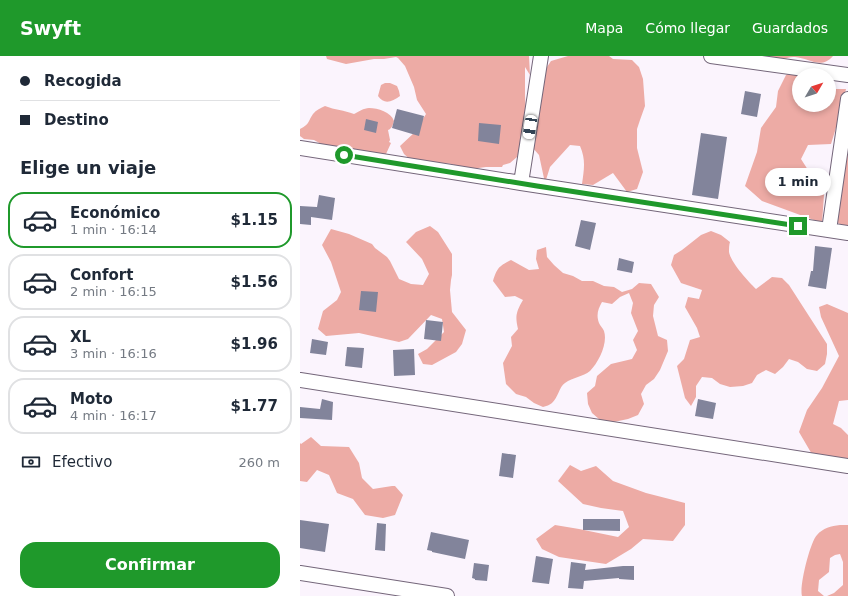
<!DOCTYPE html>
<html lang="es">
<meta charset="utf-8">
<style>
body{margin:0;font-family:"DejaVu Sans",sans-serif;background:#f6f6f7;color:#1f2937;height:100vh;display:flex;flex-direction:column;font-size:15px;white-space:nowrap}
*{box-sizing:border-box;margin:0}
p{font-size:13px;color:#747a83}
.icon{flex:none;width:22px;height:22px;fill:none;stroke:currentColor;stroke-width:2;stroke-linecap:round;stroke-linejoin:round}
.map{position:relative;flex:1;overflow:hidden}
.panel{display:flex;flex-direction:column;background:#fff;width:300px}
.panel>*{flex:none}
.hud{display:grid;align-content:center;height:88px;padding:0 20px;background:#fff}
.needle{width:26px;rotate:51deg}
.controls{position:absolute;left:492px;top:12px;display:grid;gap:8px}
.controls a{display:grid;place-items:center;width:44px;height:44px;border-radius:50%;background:#fff;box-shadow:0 2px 6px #0003;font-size:20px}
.end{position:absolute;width:18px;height:18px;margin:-9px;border:5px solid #1f992b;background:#fff;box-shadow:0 0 0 2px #fff}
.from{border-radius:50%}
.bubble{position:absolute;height:28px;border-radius:14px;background:#fff;box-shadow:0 2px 6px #0003;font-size:13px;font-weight:700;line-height:28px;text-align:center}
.car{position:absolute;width:12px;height:24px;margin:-12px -6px;border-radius:5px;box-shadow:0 0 3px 1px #0007;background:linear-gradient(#fff 24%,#345 0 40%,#fff 0 76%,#345 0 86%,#fff 0)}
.hud b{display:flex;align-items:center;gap:14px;height:38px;font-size:15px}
.hud b+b{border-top:1px solid #e0e1e3}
.hud i{width:10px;height:10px;background:#1f2937}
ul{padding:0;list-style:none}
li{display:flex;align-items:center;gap:12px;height:56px;margin:0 8px 6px;padding:0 12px;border:2px solid #e0e1e3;border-radius:16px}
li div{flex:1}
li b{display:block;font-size:15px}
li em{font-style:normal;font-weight:700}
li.current{border-color:#1f992b}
li>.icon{width:36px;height:36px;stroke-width:1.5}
h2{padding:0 20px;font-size:18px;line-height:48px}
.pay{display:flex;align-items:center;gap:10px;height:44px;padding:0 20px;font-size:15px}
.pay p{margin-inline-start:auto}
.button{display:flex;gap:8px;margin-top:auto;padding:8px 20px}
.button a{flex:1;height:46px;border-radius:16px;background:#1f992b;color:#fff;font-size:16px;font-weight:700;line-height:46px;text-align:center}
header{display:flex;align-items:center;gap:24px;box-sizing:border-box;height:56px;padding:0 20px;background:#1f992b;color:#fff}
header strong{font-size:19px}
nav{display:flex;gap:22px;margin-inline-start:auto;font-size:14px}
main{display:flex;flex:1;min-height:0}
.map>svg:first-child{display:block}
.forest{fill:#edaba5}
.building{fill:#82849b}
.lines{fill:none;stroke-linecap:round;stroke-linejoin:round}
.minor-casing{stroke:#74667a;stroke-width:16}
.minor{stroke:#fff;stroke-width:14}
.route{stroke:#1f992b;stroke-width:5}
</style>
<header>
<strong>Swyft</strong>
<nav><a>Mapa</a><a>Cómo llegar</a><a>Guardados</a></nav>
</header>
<main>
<section class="panel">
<div class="hud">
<b><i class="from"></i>Recogida</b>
<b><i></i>Destino</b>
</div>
<h2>Elige un viaje</h2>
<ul>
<li class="current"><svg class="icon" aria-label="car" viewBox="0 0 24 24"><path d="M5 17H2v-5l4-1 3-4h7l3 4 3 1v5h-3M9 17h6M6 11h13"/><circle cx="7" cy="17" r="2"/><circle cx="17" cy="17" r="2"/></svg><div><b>Económico</b><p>1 min · 16:14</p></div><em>$1.15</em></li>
<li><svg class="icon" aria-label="car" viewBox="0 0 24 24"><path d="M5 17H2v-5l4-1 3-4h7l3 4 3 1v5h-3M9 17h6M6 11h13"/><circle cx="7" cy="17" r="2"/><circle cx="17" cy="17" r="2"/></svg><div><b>Confort</b><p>2 min · 16:15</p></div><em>$1.56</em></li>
<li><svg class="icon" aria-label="car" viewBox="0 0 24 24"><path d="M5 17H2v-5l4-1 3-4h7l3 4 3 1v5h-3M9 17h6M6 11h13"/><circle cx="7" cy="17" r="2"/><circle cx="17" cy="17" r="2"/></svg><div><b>XL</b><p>3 min · 16:16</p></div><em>$1.96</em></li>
<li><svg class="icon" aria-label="car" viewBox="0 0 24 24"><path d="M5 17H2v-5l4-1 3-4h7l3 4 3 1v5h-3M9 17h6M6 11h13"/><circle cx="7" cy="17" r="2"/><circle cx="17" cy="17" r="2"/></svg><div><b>Moto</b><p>4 min · 16:17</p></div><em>$1.77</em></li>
</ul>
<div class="pay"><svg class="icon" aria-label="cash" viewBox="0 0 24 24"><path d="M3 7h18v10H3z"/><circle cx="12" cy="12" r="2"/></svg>Efectivo<p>260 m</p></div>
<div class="button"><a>Confirmar</a></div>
</section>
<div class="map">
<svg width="548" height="540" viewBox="0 0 548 540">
<rect width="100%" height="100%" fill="#fbf4fd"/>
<path class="forest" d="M 26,0 L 229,0 L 230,19 L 225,11 L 225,40 L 226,60 L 221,91 L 217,101 L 210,107 L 203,109 L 202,111 L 186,111 L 171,113 L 161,112 L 152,108 L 142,107 L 121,109 L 112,105 L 104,98 L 100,90 L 115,76 L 126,58 L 117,44 L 114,31 L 105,10 L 98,2 L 96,1 L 84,3 L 74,3 L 46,8 L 27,3 Z
M 268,0 L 309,0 L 313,3 L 332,4 L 339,11 L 343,23 L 345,50 L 340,64 L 337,73 L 337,92 L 343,116 L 337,133 L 327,136 L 313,117 L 293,129 L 282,128 C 284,113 286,104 280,90 L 270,89 L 250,111 L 245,127 L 239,99 L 232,91 L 239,23 L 251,5 Z
M 469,0 L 533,0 C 521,14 509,2 495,1 C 486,0 479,7 470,5 Z
M 503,10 L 499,19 L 499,49 L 529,49 L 529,33 L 546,33 L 539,62 L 531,88 L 508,89 L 501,103 L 524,139 L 522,167 L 462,145 L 445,130 L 457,96 L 461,72 L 476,51 L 478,35 L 486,19 Z
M 85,27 L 90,27 L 97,30 L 99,35 L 100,40 C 92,46 84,49 78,40 L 81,29 Z
M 25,50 C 35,54 44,54 54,58 C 58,56 64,52 69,52 C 78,52 91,56 94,65 C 93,68 92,73 88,74 L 90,84 L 89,86 L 91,87 L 86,98 L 64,100 L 41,96 L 23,89 L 14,84 L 4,83 L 0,80 L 0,73 C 10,68 8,65 13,58 C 16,54 21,52 25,50 Z
M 548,83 L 548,174 L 530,161 Z
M 130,170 L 138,176 L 152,198 L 152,219 L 151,224 L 150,234 L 152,256 L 166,274 L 162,288 L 156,296 L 132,309 L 123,308 L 118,298 L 127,293 L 144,276 L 142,263 L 131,259 L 108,283 L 99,286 L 59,277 L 26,280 L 18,273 L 23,255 L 37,244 L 41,236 L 31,206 L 22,189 L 31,173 L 49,178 L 72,188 L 75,192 L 87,201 L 90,205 L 99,223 L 111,228 L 123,229 L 129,218 L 122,203 L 106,186 L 116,176 Z
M 411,175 L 421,179 L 430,186 C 429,189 429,192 429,196 C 431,207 448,225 456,233 L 472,221 L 482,222 L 489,229 L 527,288 L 527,298 L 525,308 L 517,315 L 507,313 L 498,306 L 489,303 L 483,311 L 475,318 L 466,314 L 457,319 L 452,327 L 443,330 L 430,331 L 420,328 L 412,322 L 402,321 L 396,330 L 396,341 L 391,350 L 385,342 L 377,310 L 384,303 L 390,284 L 400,281 L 397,272 L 385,251 L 388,241 L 399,243 L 402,234 L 381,227 L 371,209 L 374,199 L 382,194 L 401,179 Z
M 246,191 L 247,201 L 254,209 L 263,217 L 273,220 L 282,225 L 293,225 L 304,230 L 314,231 L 322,236 L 332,233 L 339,227 L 351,228 L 359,241 L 354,249 L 353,260 L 358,280 L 367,284 L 368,295 L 360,314 L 354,323 L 346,329 L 341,338 L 344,348 L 338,359 L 328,363 L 309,367 L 299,363 L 292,357 L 288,348 L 287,337 L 295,330 L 297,320 L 311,308 L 332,303 L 337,294 L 333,284 L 338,275 L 331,257 L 333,247 L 329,237 L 320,241 L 312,248 L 302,246 C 298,253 296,259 299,267 C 300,270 303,272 304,275 C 308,287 299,306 290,315 C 283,321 273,321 265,327 C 259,331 258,342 252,347 C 250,349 246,350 243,351 L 234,347 L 226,341 L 216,338 L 206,328 L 203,307 L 212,290 L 211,281 L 218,273 C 215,260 216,256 223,244 L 215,240 L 205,241 L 193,225 C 197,212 199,210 211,204 L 229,214 L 239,213 L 236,203 L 237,194 Z
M 527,248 L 548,257 L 548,344 L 539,345 L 533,368 L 541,372 L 548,379 L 548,404 L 513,400 L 499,376 L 507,354 L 522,332 L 539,300 L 521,261 L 519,251 Z
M 11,381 L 21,390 L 49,391 L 59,407 L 62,422 L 73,433 L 92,430 L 95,430 L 103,439 L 95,459 L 83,462 L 65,459 L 53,443 L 37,437 L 29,419 L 17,414 L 7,426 L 0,425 L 0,387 L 1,388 Z
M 270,409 L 281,415 L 296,410 L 313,425 L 346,437 L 385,447 L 385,469 L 373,485 L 343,483 L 331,493 L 306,508 L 259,501 L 242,493 L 236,483 L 255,469 L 279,473 L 318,481 L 329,471 L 323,455 L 301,452 L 283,448 L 258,425 Z
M 540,469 L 548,469 L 548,540 L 527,540 L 534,537 L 543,529 L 543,506 L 540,498 L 535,499 L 530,502 L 529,516 L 519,524 L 518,535 L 524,540 L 502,540 C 499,531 510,486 517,479 C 523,472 531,470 540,469 Z"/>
<path class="building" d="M 445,35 L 461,38 L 457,61 L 441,58 Z
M 97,53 L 124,60 L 119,80 L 92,72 Z
M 66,63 L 78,66 L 76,77 L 64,74 Z
M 179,67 L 201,69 L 199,88 L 178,85 Z
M 401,77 L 427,81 L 418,143 L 392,139 Z
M 19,139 L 35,142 L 32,164 L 11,161 L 11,169 L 0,168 L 0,150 L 17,151 Z
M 281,164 L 296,167 L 290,194 L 275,190 Z
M 515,190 L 532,192 L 526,233 L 508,230 L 511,215 L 513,215 Z
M 319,202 L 334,206 L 332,217 L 317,214 Z
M 61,235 L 78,236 L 76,256 L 59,254 Z
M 126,264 L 143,266 L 141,285 L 124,283 Z
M 12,283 L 28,286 L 26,299 L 10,297 Z
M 47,291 L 64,292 L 62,312 L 45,310 Z
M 114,293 L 115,319 L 94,320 L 93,294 Z
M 22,343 L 33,346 L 32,364 L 0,362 L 0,351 L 20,353 Z
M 398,343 L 416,347 L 413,363 L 395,360 Z
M 202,397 L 216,399 L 213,422 L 199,420 Z
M 283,463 L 320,463 L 320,475 L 283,474 Z
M 0,464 L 29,468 L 25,496 L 0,492 Z
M 77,467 L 86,468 L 85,495 L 75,494 Z
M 131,476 L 169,484 L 165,503 L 132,496 L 132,495 L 127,494 Z
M 236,500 L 253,503 L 249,528 L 232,526 Z
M 271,506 L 286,508 L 285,514 L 323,510 L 334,510 L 334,524 L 319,523 L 319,522 L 284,525 L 283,533 L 268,532 Z
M 174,507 L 189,509 L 187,525 L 175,524 L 175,523 L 172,522 Z"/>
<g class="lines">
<g class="minor-casing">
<path id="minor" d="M 411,0 L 548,19
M 0,92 L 221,127 L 548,177
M 221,127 L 241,0
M 529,174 L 548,43
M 0,324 L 548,410
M 0,517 L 147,540"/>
</g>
<use href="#minor" class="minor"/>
</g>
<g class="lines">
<path class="route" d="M 44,99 L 237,130 L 498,170"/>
</g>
</svg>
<div class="controls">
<a><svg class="needle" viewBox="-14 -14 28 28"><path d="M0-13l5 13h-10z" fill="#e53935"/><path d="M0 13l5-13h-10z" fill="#747a83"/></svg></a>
</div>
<i class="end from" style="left:44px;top:99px"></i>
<i class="end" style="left:498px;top:170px"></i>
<div class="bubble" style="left:465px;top:112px;width:66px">1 min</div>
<i class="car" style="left:230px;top:71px;rotate:189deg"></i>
</div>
</main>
